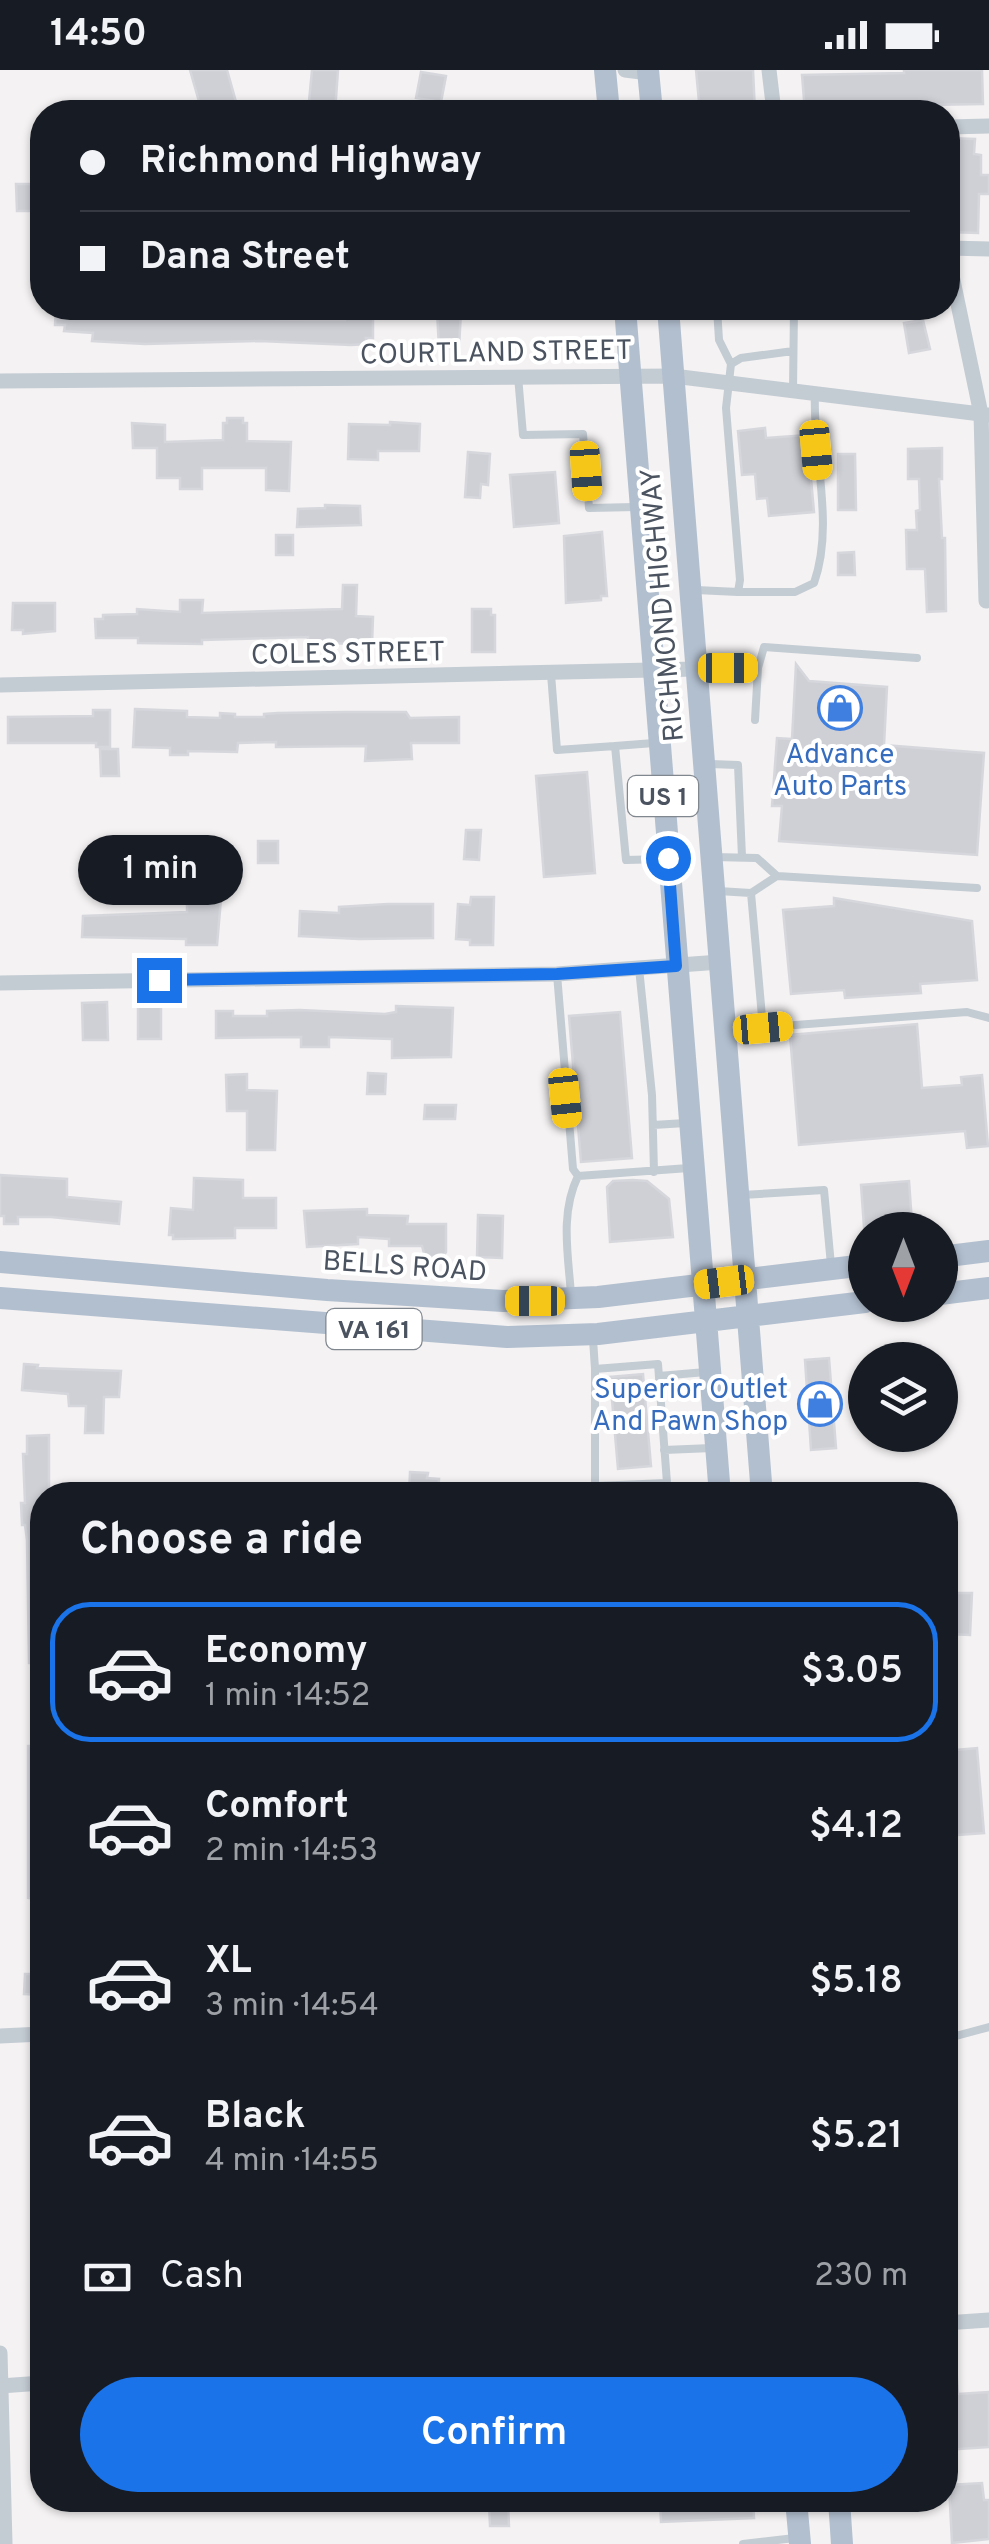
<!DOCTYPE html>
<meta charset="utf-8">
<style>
body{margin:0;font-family:Overpass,sans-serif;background:#242831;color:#f1f3f6;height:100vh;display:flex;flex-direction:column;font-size:38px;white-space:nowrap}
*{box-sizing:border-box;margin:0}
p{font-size:32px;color:#9ea1a6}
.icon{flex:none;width:55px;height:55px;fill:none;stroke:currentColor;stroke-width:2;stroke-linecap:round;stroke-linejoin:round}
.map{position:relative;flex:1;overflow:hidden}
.drawer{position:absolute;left:30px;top:1412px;width:928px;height:1030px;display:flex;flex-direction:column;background:#171b24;border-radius:40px;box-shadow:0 2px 8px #0004}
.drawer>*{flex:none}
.banner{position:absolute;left:30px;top:30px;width:930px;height:220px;border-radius:40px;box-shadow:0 2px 8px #0004;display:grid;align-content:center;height:220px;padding:0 50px;background:#171b24}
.needle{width:65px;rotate:180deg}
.fabs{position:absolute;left:848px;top:1142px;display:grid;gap:20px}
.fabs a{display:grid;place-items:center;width:110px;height:110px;border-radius:50%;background:#171b24;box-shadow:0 2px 8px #0004;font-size:50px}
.end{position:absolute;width:45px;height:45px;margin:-22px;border:12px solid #1a73e8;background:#fff;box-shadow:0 0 0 5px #fff}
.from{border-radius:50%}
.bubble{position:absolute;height:70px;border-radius:35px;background:#171b24;box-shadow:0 2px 8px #0004;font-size:32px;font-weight:600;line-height:70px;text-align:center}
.car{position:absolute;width:30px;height:60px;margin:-30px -15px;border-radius:12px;box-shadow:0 0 8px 2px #0007;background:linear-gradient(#f5c518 24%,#345 0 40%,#f5c518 0 76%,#345 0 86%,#f5c518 0)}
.banner b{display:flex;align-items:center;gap:35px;height:95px;font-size:38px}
.banner b+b{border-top:2px solid #363941}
.banner i{width:25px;height:25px;background:#f1f3f6}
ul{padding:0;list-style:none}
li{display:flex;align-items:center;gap:30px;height:140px;margin:0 20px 15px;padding:0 30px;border:5px solid transparent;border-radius:40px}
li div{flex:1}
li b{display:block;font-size:38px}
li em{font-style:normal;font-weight:600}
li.on{border-color:#1a73e8}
li>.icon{width:90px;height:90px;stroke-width:1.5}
h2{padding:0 50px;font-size:45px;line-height:120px}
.pay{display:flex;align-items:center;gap:25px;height:110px;padding:0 50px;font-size:38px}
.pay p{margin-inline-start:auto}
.button{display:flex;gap:20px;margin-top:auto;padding:20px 50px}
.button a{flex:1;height:115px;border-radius:60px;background:#1a73e8;color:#fff;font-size:40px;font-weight:600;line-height:115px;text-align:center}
.status{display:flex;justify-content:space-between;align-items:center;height:70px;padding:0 50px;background:#171b24;direction:ltr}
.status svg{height:28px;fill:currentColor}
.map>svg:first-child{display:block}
.building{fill:#cfd0d6;stroke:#d6d7dd;stroke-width:2.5}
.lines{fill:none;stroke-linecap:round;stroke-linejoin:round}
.service{stroke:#c3cbd3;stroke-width:8}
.minor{stroke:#c3cbd3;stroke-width:15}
.primary{stroke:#b2bfcf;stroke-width:22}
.route{stroke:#1a73e8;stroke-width:12}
.labels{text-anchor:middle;stroke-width:8;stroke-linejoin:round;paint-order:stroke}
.shield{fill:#fff;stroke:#80878f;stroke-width:2.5}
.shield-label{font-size:25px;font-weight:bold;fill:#4a535f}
.street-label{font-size:28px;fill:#4a535f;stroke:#fff}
.shop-label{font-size:28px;fill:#366cbe;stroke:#fff}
</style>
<div class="status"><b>14:50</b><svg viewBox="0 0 49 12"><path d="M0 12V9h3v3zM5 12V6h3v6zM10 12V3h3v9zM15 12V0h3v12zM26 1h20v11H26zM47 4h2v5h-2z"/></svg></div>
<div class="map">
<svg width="989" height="2474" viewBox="0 0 989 2474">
<rect width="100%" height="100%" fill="#f4f2f2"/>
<path class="building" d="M 190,0 L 227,0 L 238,39 L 202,42 Z
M 312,0 L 338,0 L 335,42 L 308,42 Z
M 696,0 L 753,0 L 755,42 L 700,42 Z
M 904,0 L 982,0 L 983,34 L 925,35 L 925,42 L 889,41 L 889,37 L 805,42 L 802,5 L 904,3 Z
M 421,2 L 446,6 L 441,32 L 416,28 Z
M 948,68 L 975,69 L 974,84 L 981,85 L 981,105 L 989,105 L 989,124 L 979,124 L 978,163 L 948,162 Z
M 16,114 L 42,114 L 42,141 L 17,141 Z
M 56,238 L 80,238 L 80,245 L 304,250 L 345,250 L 345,238 L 373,238 L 373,268 L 366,268 L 367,274 L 351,275 L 260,271 L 145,274 L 92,271 L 93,263 L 64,261 L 65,255 L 55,255 Z
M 437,241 L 461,241 L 459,278 L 439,278 Z
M 923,250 L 930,279 L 909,283 L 904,253 Z
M 227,348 L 243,348 L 243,353 L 247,353 L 247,371 L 291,372 L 289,421 L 266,420 L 266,398 L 202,398 L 202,419 L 180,419 L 180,408 L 157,408 L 157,378 L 133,378 L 132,353 L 165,355 L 165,372 L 223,370 L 223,353 L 227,353 Z
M 390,352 L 420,354 L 419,381 L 378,381 L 378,390 L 348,389 L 349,354 L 390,355 Z
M 765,358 L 766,368 L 807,365 L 814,442 L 769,446 L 767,428 L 757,429 L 755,404 L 742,405 L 738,361 Z
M 942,378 L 942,409 L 939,409 L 942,468 L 945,468 L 946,541 L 927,542 L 925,499 L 907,499 L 906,460 L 917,460 L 916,441 L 920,440 L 919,409 L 908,409 L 908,379 Z
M 468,382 L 490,384 L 488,415 L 481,414 L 480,428 L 465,427 Z
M 838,384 L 855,384 L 856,440 L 838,440 Z
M 555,402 L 559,453 L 514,457 L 510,405 Z
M 325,435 L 360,436 L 361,455 L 297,457 L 298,439 L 325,438 Z
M 602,462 L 607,526 L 601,526 L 601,530 L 566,533 L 564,466 Z
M 276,465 L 293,465 L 293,485 L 276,485 Z
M 854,482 L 855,505 L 838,505 L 838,483 Z
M 343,515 L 357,515 L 356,546 L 373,547 L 372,575 L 330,573 L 330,576 L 308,576 L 308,567 L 202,570 L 202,574 L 138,573 L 138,568 L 96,568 L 95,549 L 103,549 L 103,545 L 137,544 L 137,539 L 180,542 L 180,530 L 203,530 L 202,543 L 342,539 Z
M 13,533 L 55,533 L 55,561 L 23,564 L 23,560 L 12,560 Z
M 472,539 L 491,539 L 491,545 L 495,545 L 495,582 L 472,582 Z
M 796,594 L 809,611 L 887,617 L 884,675 L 984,683 L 977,785 L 779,771 L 782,736 L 772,736 L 777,668 L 792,669 Z
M 135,639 L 187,641 L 187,647 L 220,648 L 220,643 L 235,644 L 235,647 L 264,647 L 264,644 L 278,643 L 347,642 L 406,642 L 410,648 L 459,647 L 459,673 L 411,673 L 412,689 L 365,691 L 366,676 L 276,677 L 276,672 L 238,673 L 237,682 L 188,681 L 188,685 L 170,685 L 170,678 L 133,677 Z
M 93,640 L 110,640 L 110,677 L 96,677 L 96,673 L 8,673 L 8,647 L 93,646 Z
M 100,679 L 118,679 L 119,706 L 101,706 Z
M 587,702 L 595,803 L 544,807 L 536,706 Z
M 466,760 L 481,760 L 479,790 L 464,789 Z
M 258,771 L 278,771 L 278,793 L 258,793 Z
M 187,823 L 217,823 L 217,829 L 221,829 L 217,875 L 186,875 L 186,869 L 82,867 L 83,846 L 187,842 Z
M 471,827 L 494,827 L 493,875 L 470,875 L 470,870 L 456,869 L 458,834 L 470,835 Z
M 834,828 L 972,851 L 977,910 L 920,914 L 921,923 L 845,928 L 844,920 L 791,924 L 783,840 L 834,836 Z
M 388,834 L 433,834 L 433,868 L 359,869 L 299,866 L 300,841 L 339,843 L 339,837 Z
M 107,932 L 108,970 L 83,970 L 82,933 Z
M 138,934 L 161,934 L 161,969 L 138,969 Z
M 396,936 L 453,938 L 451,987 L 392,988 L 392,969 L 329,967 L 329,977 L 301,977 L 301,967 L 216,968 L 216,941 L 233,941 L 233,946 L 267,946 L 267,941 L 300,940 L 385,944 L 396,942 Z
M 620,942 L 632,1088 L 581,1092 L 569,946 Z
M 917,954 L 922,1018 L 962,1015 L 961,1007 L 982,1005 L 988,1076 L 967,1078 L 965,1061 L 799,1075 L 790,965 Z
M 368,1003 L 386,1004 L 385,1024 L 367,1024 Z
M 247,1004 L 247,1020 L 277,1021 L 275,1080 L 247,1080 L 247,1041 L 227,1041 L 226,1005 Z
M 425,1035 L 456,1035 L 455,1049 L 424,1049 Z
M 0,1105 L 67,1109 L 67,1127 L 121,1132 L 119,1154 L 51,1147 L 18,1147 L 18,1154 L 4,1154 L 4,1146 L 0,1146 Z
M 194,1108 L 243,1110 L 243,1128 L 276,1128 L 276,1158 L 235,1158 L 235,1168 L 173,1169 L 173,1165 L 169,1165 L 171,1138 L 193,1140 Z
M 633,1110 L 647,1111 L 669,1129 L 673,1167 L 610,1172 L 607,1117 L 613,1111 Z
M 909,1111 L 912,1153 L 864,1157 L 861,1115 Z
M 367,1139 L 367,1145 L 408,1146 L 407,1154 L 446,1154 L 446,1182 L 443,1187 L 425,1187 L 422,1176 L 389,1176 L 389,1169 L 358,1167 L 358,1174 L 307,1177 L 304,1141 Z
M 478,1145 L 503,1146 L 502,1188 L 477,1187 Z
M 829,1288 L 836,1378 L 811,1380 L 805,1290 Z
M 24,1294 L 38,1295 L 37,1298 L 121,1301 L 119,1327 L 104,1327 L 103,1363 L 85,1363 L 86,1336 L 69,1336 L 68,1324 L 22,1320 Z
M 643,1304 L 651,1396 L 618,1399 L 610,1307 Z
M 49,1365 L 49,1425 L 42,1425 L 42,1593 L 29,1593 L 27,1470 L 25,1455 L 22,1455 L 21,1433 L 25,1433 L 23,1384 L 27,1384 L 27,1366 Z
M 410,1402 L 428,1403 L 427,1408 L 439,1409 L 438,1425 L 409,1425 Z
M 948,1523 L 972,1523 L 970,1565 L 947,1564 Z
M 28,1676 L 42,1676 L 42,1830 L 28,1828 Z
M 977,1678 L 984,1763 L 945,1766 L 945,1681 Z
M 25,1904 L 42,1904 L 42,1925 L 24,1924 Z
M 945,2295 L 956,2295 L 958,2324 L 989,2322 L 989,2377 L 945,2380 Z
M 982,2413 L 984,2430 L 989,2430 L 989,2469 L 952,2473 L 949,2415 Z
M 660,2430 L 753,2430 L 754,2448 L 661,2452 Z
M 489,2432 L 508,2432 L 509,2456 L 490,2456 Z"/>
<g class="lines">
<path class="service" d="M 717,238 L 719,270 L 731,294
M 518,306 L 523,365 L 583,364 L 589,438 L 636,437
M 793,320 L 794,238
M 696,520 L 738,522 L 740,510 L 726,338 L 731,294 L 741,288 L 793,281
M 738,522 L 795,522 L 814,513 C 835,453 812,385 815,323
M 701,599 L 758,598 L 764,577 L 917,588
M 551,604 L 557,680 L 615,676
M 755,650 L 758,598
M 654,673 L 615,676 L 626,790 L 664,789
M 710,694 L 738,695 L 742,787
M 713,787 L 757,788 L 777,806
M 718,821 L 751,823 L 777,806 L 977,818
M 751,823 L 763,958
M 639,898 L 652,1025 L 654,1102
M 557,904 L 573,1099 L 578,1106 L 689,1098
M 730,960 L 967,942 L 989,948
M 653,1055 L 686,1053
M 742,1125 L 824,1120 L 831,1195
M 571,1224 C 568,1184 560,1143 578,1106
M 593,1269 L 595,1299
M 659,1306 L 706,1302
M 664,1380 L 712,1378
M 667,1413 L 595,1416 L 595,1299 L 658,1294 L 667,1413 L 671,1425
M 568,1425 L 572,1421 L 595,1416
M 945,1969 L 989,1957
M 743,2474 L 795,2468"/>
<path class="minor" d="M 625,0 L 649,3
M 769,0 L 774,42
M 948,57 L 989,56
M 948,178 L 989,179
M 950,196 L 981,344 L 986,531
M 0,311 L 673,306 L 989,345
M 0,615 L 696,599
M 0,913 L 557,904 L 720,892
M 0,1966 L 42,1964
M 945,2253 L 989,2250
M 0,2283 L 5,2474
M 0,2316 L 42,2313"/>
<path class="primary" d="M 605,0 L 609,42
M 648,0 L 652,42
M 625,238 L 720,1425
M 668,238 L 762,1425
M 940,1187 L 989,1181
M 0,1192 L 327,1220 L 503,1231 L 598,1227 L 865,1195
M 940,1224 L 989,1218
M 0,1228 L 507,1267 L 598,1264 L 865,1232
M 796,2430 L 800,2474
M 839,2430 L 842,2474"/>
</g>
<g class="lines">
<path class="route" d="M 159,910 L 557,904 L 676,896 L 668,788"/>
</g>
<defs>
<g id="shop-ring" transform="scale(2.25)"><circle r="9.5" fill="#fff" stroke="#3f7fe0" stroke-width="1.5"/><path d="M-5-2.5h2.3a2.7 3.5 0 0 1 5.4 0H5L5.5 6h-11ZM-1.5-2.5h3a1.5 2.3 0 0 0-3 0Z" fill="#3f7fe0"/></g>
</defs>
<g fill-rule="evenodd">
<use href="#shop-ring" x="840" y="638"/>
<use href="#shop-ring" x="820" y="1334"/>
</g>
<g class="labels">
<g class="shield">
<rect x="628" y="706" width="70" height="40" rx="8"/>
<rect x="326.5" y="1239" width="95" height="40" rx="8"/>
</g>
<g class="shield-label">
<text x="663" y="735">US 1</text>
<text x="374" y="1268">VA 161</text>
</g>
<g class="street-label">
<text transform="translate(496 281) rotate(-1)" y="10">COURTLAND STREET</text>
<text transform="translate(661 535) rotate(-95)" y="10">RICHMOND HIGHWAY</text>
<text transform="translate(348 582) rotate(-1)" y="10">COLES STREET</text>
<text transform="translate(405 1195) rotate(4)" y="10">BELLS ROAD</text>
</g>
<g class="shop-label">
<text x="840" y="693">Advance<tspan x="840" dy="32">Auto Parts</tspan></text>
<text x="788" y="1328" text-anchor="end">Superior Outlet<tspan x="788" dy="32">And Pawn Shop</tspan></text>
</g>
</g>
</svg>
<div class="fabs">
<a><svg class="needle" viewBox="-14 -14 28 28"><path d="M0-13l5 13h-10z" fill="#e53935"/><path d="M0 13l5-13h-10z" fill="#9ea1a6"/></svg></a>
<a><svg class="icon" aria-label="layers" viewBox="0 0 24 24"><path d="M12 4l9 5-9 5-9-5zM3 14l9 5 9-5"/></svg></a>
</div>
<i class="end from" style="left:668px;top:788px"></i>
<i class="end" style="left:159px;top:910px"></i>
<div class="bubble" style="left:78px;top:765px;width:165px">1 min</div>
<i class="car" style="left:816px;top:380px;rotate:175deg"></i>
<i class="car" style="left:586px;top:401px;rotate:176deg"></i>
<i class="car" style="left:728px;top:598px;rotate:90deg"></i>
<i class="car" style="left:763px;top:958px;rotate:85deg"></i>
<i class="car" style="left:565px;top:1028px;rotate:174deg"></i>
<i class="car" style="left:724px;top:1212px;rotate:263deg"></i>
<i class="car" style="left:535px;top:1231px;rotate:270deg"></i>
<div class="banner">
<b><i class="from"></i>Richmond Highway</b>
<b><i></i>Dana Street</b>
</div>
<section class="drawer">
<h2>Choose a ride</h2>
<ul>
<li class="on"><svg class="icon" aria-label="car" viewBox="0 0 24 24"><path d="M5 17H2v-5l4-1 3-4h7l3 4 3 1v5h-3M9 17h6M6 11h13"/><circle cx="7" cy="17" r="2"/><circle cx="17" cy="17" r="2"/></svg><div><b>Economy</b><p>1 min · 14:52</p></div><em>$3.05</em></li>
<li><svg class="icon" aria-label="car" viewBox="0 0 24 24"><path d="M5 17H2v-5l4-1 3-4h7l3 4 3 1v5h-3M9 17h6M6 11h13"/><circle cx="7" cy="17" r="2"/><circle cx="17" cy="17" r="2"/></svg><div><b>Comfort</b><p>2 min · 14:53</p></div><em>$4.12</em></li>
<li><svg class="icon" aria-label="car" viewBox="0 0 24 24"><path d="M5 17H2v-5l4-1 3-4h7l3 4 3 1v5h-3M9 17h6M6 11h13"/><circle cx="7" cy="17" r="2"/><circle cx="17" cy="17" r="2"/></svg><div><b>XL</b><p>3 min · 14:54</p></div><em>$5.18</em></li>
<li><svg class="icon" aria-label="car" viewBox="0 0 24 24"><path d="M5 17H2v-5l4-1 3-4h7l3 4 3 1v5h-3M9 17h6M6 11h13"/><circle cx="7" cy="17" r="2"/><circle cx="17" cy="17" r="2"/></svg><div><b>Black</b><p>4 min · 14:55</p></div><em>$5.21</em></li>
</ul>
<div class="pay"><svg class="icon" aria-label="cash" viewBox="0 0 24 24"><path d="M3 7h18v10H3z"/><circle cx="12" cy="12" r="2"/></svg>Cash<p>230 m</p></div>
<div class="button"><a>Confirm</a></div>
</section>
</div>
